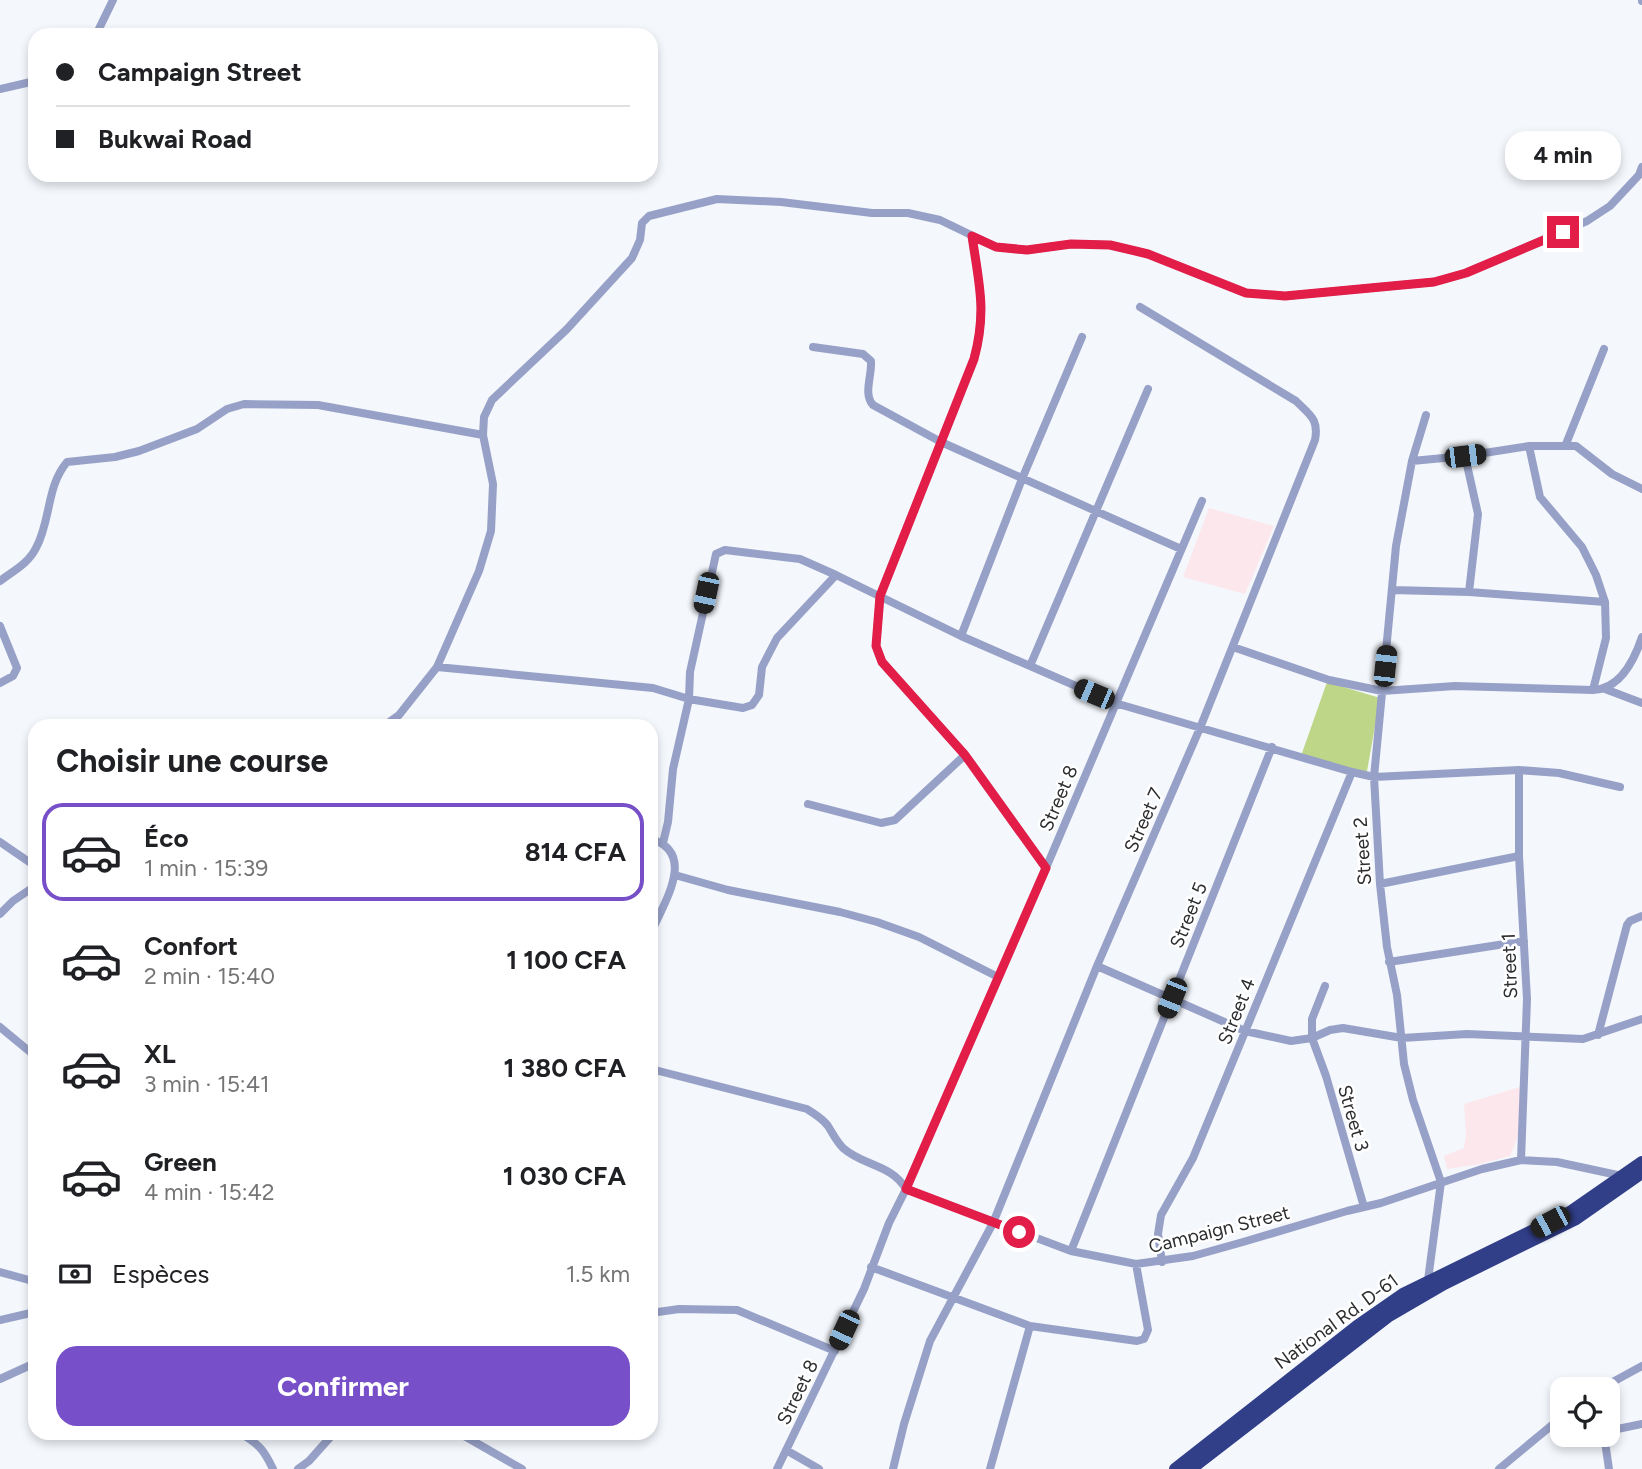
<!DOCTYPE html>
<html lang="fr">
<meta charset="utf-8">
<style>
body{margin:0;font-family:Figtree,sans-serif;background:#f2f2f2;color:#202124;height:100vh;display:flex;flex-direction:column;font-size:26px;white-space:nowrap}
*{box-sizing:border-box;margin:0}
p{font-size:23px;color:#757577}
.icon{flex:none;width:38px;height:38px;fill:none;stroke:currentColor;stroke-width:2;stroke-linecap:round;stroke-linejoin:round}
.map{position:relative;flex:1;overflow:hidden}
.side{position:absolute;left:28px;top:719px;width:630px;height:721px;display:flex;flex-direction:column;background:#fff;border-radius:21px;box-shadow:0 4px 10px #0003}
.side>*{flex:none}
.top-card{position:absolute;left:28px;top:28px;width:630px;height:154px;border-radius:21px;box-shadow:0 4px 10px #0003;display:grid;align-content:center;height:154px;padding:0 28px;background:#fff}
.buttons{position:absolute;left:1550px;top:1377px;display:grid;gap:14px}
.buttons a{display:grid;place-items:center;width:70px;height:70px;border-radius:14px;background:#fff;box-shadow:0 4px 10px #0003;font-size:35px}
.end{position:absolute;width:32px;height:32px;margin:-16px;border:9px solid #e11d48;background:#fff;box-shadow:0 0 0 4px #fff}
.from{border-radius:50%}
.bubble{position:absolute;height:49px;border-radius:21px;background:#fff;box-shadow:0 4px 10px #0003;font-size:23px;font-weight:700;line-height:49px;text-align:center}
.car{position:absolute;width:21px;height:42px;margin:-21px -10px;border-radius:9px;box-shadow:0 0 5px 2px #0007;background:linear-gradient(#222 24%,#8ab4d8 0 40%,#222 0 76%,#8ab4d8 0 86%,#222 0)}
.top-card b{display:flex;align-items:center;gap:24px;height:66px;font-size:26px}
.top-card b+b{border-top:2px solid #e0e0e0}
.top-card i{width:18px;height:18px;background:#202124}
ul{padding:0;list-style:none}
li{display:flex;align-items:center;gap:21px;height:98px;margin:0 14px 10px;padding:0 14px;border:4px solid transparent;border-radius:21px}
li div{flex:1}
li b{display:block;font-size:26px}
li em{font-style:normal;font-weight:700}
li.current{border-color:#774fc8}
li>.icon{width:63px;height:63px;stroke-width:1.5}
h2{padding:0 28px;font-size:32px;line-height:84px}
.pay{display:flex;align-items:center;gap:18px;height:77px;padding:0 28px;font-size:26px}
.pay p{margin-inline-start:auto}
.action{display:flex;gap:14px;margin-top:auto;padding:14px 28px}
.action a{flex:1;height:80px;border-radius:21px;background:#774fc8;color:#fff;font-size:28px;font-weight:700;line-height:80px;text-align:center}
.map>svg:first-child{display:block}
.commercial{fill:#fce7ec}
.green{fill:#bdd687}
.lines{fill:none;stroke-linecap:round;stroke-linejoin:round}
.minor{stroke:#97a1c7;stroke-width:8}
.highway{stroke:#313e88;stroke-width:12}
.route{stroke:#e11d48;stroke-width:9}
.labels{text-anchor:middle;stroke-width:5;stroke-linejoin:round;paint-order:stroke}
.street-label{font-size:19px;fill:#2d2e30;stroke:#fff}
</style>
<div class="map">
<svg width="1642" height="1469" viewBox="0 0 1642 1469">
<rect width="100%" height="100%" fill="#f4f7fc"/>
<path class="commercial" d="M 1209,508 L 1274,526 L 1245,594 L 1183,577 Z
M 1520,1087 L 1520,1131 L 1510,1156 L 1480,1164 L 1447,1169 L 1444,1156 L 1464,1148 L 1466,1134 L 1464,1104 Z"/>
<path class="green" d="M 1327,682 L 1380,698 L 1366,777 L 1301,756 Z"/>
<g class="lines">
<path class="minor" d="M 1642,0 L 1642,1
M 96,35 L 113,0
M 0,89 L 35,81
M 972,236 C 979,283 987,312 974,359 L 880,596 L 876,646 L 882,662 L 965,755 L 1046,868
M 813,347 L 863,354 L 871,361 C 872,376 863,394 873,405 L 941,442 L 1181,549
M 1426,415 L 1412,461 L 1396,546 L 1374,777 L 1380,884 L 1387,947 L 1397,995 L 1404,1064 L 1413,1100 L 1441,1182 L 1428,1280
M 1566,444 L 1604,349
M 1529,446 L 1540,497 L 1582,547 L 1596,575 L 1605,602
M 1412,461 L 1465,456
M 0,581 C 13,571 28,564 36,548 C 51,521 46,487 67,462 L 115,457 L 139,451 L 197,429 L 227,409 L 244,404 L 318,405 L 483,435
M 1392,590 L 1469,592 L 1605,602 L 1606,638 L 1593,690
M 1469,592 L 1478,514 L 1465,456 L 1529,446 L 1576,446 L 1612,474 L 1642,489
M 0,626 L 17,668 L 13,676 L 0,683
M 961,636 L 1022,479 L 1082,337
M 1233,647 L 1329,680 L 1382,691 L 1455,686 L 1593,690 C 1620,689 1634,661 1642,637
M 1030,666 L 1148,389
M 437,667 L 653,688 L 689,699 L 743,708 L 752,705 L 759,695 L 762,667 L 777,638 L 836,575 L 961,636 L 1115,703 L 1352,772 L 1374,777 L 1519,770 L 1559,773 L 1620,787
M 1605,689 L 1642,703
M 384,726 L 399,715 L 437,667 L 479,571 L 491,531 L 493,484 L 483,435 L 484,417 L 492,400 L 567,329 L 632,258 L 640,240 L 642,223 L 649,216 L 717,199 L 781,202 L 872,213 L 908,213 L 940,220 L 996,247 L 1027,250 L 1071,244 L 1110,245 L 1148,254 L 1246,293 L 1285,296 L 1434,282 L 1466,273 L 1587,221 L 1610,206 L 1639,175 L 1642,167
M 1519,770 L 1519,856 L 1527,999 L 1521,1160
M 808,804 L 881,823 L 895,820 L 965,755
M 651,839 C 698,853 663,904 651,933
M 0,842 L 35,866
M 663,843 L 668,822 L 673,769 L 689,699 L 690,672 L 716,554 L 725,550 L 800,559 L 836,575
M 675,875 L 728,890 L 840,912 L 877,922 L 919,937 L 998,977
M 1380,884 L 1519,856
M 0,914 L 13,901 L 35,886
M 1389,962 L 1524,941
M 1097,966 L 1245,1031 L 1291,1041 L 1312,1038 L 1330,1030 L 1343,1028 L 1402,1038 L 1467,1034 L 1583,1039 L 1642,1019
M 1325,986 L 1312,1019 L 1312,1038 L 1326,1076 L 1364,1207
M 0,1027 L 35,1056
M 1598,1035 L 1627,925 L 1630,921 L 1642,916
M 651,1069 L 807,1109 C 814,1114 822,1118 828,1126 C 833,1134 836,1141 843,1148 C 863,1166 891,1164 906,1189 L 1071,1251 L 1136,1264 L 1193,1256 L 1243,1242 L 1347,1211 L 1381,1203 L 1482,1169 L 1521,1160 L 1557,1162 L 1622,1176
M 1071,1251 L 1272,747
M 1162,1262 L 1158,1234 L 1161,1215 L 1193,1158 L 1352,772
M 871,1267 L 1030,1326 L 1137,1341 L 1144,1339 L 1148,1330 L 1136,1264
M 0,1272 L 29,1280 L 35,1286
M 651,1313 L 679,1309 L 737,1310 L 835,1351
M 0,1320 L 35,1312
M 0,1379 L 35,1363
M 1598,1390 L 1642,1366
M 1608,1431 L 1642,1424
M 240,1433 C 259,1444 264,1450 273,1469
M 459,1433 L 522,1469
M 1604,1435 L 1609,1469
M 786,1450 L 819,1469
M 298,1469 L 309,1461 L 334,1433
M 777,1469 L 864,1289 L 889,1223 L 906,1189 L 1046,868 L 1202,501
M 893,1469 L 904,1424 L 930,1341 L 993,1223 L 1097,966 L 1200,728 L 1315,440 C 1319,419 1310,415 1296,401 L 1140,307
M 990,1469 L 1030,1326
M 1499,1469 L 1563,1416"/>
<path class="highway" d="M 1175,1469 L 1357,1326 L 1403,1294 L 1570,1212 L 1642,1162
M 1191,1469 L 1389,1316 L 1444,1284 L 1576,1219 L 1642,1173"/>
</g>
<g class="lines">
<path class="route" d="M 1019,1232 L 906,1189 L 1046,868 L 965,755 L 882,662 L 876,646 L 880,596 L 974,359 C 987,311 979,284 972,236 L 996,247 L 1027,250 L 1071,244 L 1110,245 L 1148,254 L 1246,293 L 1285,296 L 1434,282 L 1466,273 L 1563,232"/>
</g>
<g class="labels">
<g class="street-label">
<text transform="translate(1058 798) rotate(-67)" y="7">Street 8</text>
<text transform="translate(1143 820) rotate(-66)" y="7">Street 7</text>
<text transform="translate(1362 851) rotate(-94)" y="7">Street 2</text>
<text transform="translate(1188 915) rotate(-68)" y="7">Street 5</text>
<text transform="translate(1509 966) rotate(-92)" y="7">Street 1</text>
<text transform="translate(1236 1011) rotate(-68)" y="7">Street 4</text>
<text transform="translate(1354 1118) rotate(74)" y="7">Street 3</text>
<text transform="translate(1219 1229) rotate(-14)" y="7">Campaign Street</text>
<text transform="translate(1336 1321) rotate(-36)" y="7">National Rd. D-61</text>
<text transform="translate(797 1392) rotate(-64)" y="7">Street 8</text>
</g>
</g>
</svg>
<div class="buttons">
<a><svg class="icon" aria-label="locate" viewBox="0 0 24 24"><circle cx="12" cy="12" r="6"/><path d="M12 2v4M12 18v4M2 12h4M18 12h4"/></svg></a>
</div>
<i class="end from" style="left:1019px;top:1232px"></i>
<i class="end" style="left:1563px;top:232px"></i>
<div class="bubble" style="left:1505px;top:131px;width:116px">4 min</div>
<i class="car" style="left:1465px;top:456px;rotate:83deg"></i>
<i class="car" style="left:706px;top:593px;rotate:192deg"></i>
<i class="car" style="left:1385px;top:666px;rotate:6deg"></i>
<i class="car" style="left:1094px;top:694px;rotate:293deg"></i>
<i class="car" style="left:1172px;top:998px;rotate:202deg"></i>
<i class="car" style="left:1550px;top:1222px;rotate:242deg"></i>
<i class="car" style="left:844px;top:1330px;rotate:205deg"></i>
<div class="top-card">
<b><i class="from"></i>Campaign Street</b>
<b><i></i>Bukwai Road</b>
</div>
<section class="side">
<h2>Choisir une course</h2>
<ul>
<li class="current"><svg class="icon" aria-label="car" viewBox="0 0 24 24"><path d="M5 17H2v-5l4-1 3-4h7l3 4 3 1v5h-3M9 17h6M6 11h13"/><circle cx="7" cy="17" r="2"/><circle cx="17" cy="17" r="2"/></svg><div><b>Éco</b><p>1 min · 15:39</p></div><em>814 CFA</em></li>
<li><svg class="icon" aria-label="car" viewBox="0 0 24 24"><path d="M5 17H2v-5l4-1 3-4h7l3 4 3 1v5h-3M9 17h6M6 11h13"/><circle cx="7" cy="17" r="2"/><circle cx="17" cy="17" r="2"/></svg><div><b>Confort</b><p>2 min · 15:40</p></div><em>1 100 CFA</em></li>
<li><svg class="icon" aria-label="car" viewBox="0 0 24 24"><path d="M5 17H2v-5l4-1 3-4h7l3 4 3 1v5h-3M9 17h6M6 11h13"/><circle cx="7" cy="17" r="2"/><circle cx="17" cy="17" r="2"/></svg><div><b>XL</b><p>3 min · 15:41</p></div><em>1 380 CFA</em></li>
<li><svg class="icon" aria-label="car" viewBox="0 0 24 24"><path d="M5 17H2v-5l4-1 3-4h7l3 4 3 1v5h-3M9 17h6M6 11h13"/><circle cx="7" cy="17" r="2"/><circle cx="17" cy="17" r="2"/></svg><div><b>Green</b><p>4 min · 15:42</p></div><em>1 030 CFA</em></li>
</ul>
<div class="pay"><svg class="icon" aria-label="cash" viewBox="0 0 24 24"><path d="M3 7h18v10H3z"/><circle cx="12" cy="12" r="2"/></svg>Espèces<p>1.5 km</p></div>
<div class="action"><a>Confirmer</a></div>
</section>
</div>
